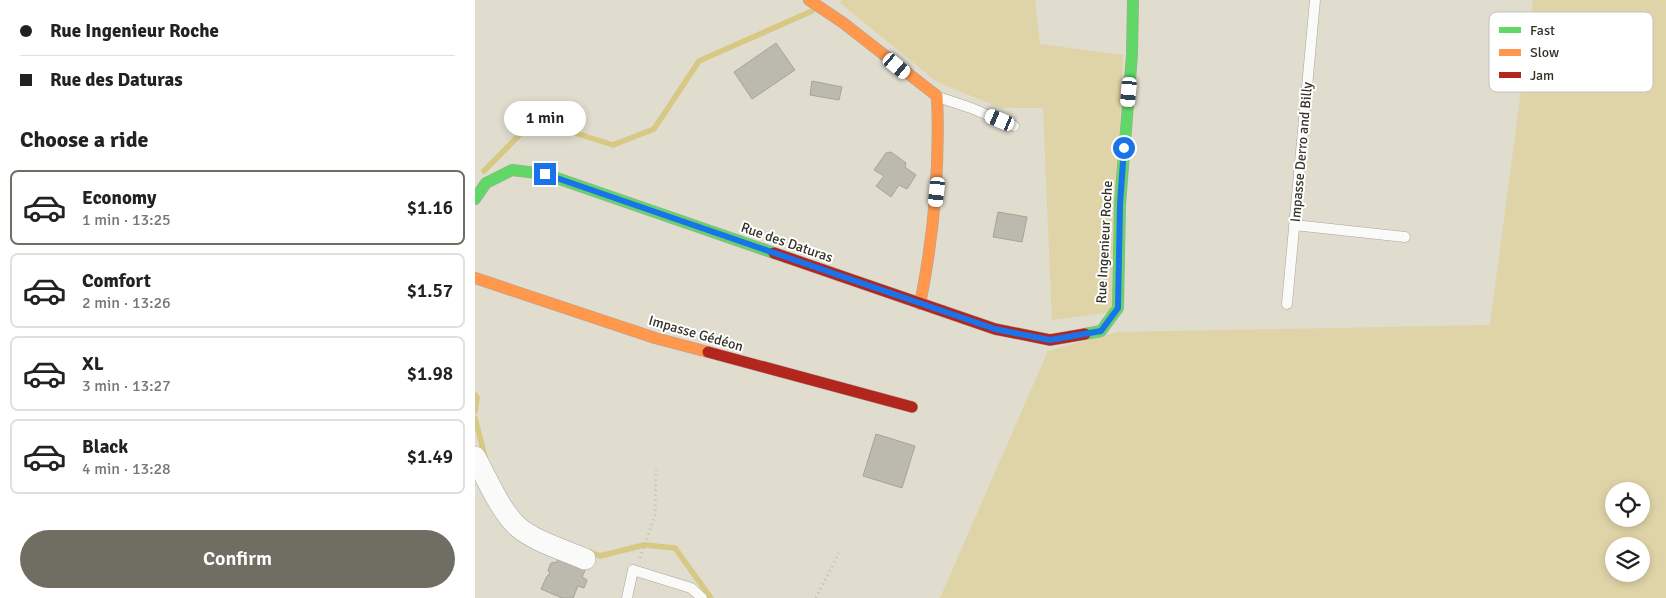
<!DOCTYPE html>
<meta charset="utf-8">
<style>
body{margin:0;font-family:Signika,sans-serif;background:#f6f6f6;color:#222;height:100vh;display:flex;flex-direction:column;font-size:19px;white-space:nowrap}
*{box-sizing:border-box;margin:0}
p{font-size:16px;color:#767676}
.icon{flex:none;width:28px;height:28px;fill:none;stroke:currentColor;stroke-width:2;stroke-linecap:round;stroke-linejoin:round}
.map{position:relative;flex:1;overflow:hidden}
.details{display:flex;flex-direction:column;background:#fff;width:475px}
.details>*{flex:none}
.top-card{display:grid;align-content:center;height:110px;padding:0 20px;background:#fff}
.tools{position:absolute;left:1130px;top:482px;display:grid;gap:10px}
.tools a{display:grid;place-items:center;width:45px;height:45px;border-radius:50%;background:#fff;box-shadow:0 2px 8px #0003;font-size:25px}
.end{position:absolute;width:22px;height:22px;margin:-11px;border:6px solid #1a73e8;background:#fff;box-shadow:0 0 0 2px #fff}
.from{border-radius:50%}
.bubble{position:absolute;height:35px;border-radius:18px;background:#fff;box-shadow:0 2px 8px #0003;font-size:16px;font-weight:600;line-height:35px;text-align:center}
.car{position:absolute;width:15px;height:30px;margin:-15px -8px;border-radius:6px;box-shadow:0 0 4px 1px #0007;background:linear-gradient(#fff 24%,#345 0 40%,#fff 0 76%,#345 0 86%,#fff 0)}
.top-card b{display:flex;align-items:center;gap:18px;height:48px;font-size:19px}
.top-card b+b{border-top:1px solid #e0e0e0}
.top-card i{width:12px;height:12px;background:#222}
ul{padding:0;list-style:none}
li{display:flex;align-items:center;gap:15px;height:75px;margin:0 10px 8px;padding:0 10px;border:2px solid #e0e0e0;border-radius:8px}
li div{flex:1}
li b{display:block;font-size:19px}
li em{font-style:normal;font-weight:600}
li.selected{border-color:#706e62}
li>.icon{width:45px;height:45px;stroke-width:1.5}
h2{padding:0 20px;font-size:22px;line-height:60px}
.primary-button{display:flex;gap:10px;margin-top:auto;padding:10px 20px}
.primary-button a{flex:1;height:58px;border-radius:30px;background:#706e62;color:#fff;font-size:20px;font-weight:600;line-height:58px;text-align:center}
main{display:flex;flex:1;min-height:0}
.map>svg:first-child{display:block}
.green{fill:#dfd4a7;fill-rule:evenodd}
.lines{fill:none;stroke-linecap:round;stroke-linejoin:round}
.stream{stroke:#d7c884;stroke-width:5.5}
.building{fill:#bcb9ae;stroke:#a6a398}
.lane-casing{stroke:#a9a69b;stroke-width:11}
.street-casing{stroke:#a9a69b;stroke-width:22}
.fast-casing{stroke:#a9a69b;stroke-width:12}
.slow-casing{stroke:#a9a69b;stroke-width:12}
.jam-casing{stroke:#a9a69b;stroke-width:12}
.path{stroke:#bebeb8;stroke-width:3;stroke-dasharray:1 4;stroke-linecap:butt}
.lane{stroke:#fafaf8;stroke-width:10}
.street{stroke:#fafaf8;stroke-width:21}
.fast{stroke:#63d668;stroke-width:11}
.slow{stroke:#ff974d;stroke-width:11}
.jam{stroke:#b3261e;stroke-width:11}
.route{stroke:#1a73e8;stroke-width:6}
.labels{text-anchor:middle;stroke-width:4;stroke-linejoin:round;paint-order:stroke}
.street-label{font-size:14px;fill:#343228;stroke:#fff}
.key{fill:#fff;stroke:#c2c2be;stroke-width:1}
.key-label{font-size:14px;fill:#343228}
</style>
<main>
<section class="details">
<div class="top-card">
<b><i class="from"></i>Rue Ingenieur Roche</b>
<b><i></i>Rue des Daturas</b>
</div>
<h2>Choose a ride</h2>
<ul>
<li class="selected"><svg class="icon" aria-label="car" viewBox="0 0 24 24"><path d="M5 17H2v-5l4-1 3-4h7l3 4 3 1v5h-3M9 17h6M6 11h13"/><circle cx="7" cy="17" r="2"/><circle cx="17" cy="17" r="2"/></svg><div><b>Economy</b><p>1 min · 13:25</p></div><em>$1.16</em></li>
<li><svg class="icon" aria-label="car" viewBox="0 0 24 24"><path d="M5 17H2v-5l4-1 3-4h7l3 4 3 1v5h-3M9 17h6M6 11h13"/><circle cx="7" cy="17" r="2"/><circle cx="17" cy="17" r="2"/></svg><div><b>Comfort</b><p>2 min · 13:26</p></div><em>$1.57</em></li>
<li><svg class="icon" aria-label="car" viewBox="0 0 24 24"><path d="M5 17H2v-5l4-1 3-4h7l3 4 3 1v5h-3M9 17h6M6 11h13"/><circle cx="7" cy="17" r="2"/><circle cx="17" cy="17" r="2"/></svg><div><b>XL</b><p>3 min · 13:27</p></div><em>$1.98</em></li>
<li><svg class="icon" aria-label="car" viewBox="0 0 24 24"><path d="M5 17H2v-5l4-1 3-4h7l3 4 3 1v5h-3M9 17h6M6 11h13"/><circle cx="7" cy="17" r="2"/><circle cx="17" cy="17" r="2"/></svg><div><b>Black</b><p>4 min · 13:28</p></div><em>$1.49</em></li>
</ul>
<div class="primary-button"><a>Confirm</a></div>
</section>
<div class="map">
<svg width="1191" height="598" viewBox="0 0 1191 598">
<rect width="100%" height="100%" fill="#e0dcce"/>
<path class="green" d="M 367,0 L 560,0 L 565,44 L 648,55 L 637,312 L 577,320 L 568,108 L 526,108 L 462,82 L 365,3 Z
M 1058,0 L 1191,0 L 1191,598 L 465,598 L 573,351 L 643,332 L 1015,325 ZM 1139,491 L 1166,491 L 1166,519 L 1139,519 ZM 1139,546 L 1166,546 L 1166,574 L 1139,574 Z"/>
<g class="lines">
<path class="stream" d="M 9,171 L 59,120 L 138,145 L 179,129 L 224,61 L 337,11
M 0,395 L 2,397 L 0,411
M 0,418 L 10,457
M 113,551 L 125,556 L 169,545 L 200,548 L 236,598"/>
</g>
<path class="building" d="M 301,43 L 320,70 L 277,99 L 259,72 Z
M 337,81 L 367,87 L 364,100 L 335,95 Z
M 416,152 L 431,163 L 430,167 L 441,175 L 432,189 L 424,185 L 416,197 L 401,186 L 409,176 L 399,170 L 411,153 Z
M 523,212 L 552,217 L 547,242 L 518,237 Z
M 401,434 L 440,446 L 427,488 L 388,476 Z
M 83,557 L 112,566 L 107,577 L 112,580 L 109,588 L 103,586 L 98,598 L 87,598 L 66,589 L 72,576 L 75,574 L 73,570 L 76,563 L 82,562 Z"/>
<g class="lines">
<g class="lane-casing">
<path id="lane" d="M 463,97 L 496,108 L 539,126
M 819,225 L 930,237
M 812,304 L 840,0
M 152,598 L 158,570 L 216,588 L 227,598"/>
</g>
<g class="street-casing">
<path id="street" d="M 0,457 C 12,478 25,511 43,527 C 61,542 89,550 110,559"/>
</g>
<g class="fast-casing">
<path id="fast" d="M 0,199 L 11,183 L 37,170 L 70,174 L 299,253
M 610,334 L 626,331 L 643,308 L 645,204 L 657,55 L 658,0"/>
</g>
<g class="slow-casing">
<path id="slow" d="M 334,0 L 367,22 L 462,96 C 465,166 459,235 445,304
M 0,278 L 180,338 L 233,352"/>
</g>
<g class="jam-casing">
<path id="jam" d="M 299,253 L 520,329 L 575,340 L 610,334
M 233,352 L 437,407"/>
</g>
<path class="path" d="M 165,558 L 180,516 L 181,470
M 341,598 L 364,553"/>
<use href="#lane" class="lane"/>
<use href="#street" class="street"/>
<use href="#fast" class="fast"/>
<use href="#slow" class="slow"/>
<use href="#jam" class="jam"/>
</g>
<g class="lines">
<path class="route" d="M 70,174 L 520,329 L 575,340 L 626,331 L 643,308 L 645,204 L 649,148"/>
</g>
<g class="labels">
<g class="street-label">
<text transform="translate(826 152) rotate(-85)" y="5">Impasse Derro and Billy</text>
<text transform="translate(312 242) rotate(19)" y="5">Rue des Daturas</text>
<text transform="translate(629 242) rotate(-87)" y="5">Rue Ingenieur Roche</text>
<text transform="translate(221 333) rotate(16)" y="5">Impasse Gédéon</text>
</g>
</g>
<rect x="1014" y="12" width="164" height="80" rx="8" class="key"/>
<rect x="1024" y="27" width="22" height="6" fill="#63d668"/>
<rect x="1024" y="49" width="22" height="7" fill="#ff974d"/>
<rect x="1024" y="72" width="22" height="6" fill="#b3261e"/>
<g class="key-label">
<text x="1055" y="35">Fast</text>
<text x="1055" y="57">Slow</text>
<text x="1055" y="80">Jam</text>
</g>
</svg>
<div class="tools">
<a><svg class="icon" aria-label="locate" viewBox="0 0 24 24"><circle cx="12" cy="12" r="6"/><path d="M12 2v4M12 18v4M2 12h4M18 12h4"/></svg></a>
<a><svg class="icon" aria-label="layers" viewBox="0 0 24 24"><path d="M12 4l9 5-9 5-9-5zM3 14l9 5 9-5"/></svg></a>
</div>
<i class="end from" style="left:649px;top:148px"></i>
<i class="end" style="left:70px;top:174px"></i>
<div class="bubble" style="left:29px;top:101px;width:82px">1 min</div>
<i class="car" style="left:422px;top:66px;rotate:130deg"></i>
<i class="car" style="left:654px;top:92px;rotate:185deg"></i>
<i class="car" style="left:525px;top:120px;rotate:293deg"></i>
<i class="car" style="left:462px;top:192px;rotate:186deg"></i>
</div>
</main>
